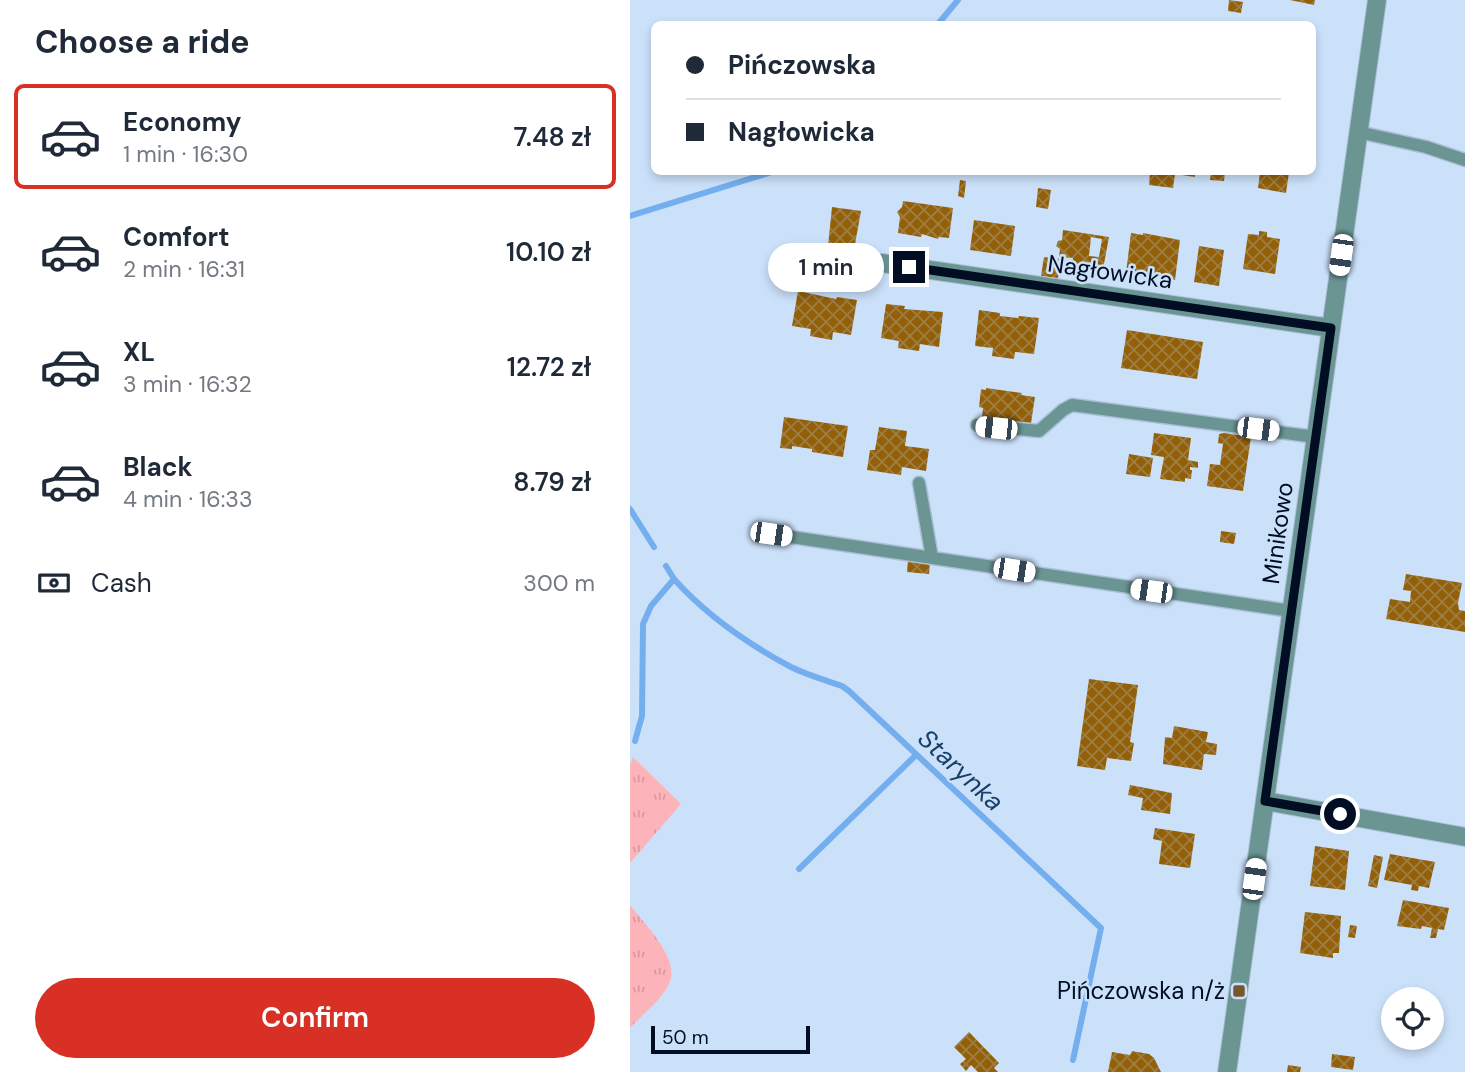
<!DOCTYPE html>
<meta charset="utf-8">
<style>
body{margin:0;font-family:"DM Sans",sans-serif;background:#f6f6f7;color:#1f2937;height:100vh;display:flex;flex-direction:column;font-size:26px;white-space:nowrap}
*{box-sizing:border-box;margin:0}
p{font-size:23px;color:#747a83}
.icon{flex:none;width:38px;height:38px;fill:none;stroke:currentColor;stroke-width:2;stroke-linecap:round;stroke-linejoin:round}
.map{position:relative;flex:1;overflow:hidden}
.sheet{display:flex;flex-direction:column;background:#fff;width:630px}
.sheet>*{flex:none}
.top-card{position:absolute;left:21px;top:21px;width:665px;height:154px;border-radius:10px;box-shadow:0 4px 10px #0003;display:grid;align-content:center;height:154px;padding:0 35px;background:#fff}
.fabs{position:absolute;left:751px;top:987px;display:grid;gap:14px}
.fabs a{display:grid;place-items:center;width:63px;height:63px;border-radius:50%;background:#fff;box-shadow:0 4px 10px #0003;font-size:35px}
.scale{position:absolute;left:21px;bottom:18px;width:159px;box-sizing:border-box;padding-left:7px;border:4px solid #000d23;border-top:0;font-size:19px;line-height:24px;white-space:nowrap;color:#000d23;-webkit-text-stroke:5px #cbe1fa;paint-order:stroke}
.end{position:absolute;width:32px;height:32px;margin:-16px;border:9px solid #000d23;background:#fff;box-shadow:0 0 0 4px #fff}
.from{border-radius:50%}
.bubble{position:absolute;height:49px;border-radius:24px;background:#fff;box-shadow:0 4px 10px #0003;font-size:23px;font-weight:600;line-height:49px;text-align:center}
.car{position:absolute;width:21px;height:42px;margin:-21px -10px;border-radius:9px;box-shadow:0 0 5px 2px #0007;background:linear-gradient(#fff 24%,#345 0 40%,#fff 0 76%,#345 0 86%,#fff 0)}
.top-card b{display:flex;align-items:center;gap:24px;height:66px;font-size:26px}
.top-card b+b{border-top:2px solid #e0e1e3}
.top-card i{width:18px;height:18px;background:#1f2937}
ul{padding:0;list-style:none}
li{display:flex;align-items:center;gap:21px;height:105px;margin:0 14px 10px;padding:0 21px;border:4px solid transparent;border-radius:10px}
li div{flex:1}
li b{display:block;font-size:26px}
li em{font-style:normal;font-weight:600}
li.active{border-color:#d93025}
li>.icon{width:63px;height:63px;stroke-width:1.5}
h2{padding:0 35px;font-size:32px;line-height:84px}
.pay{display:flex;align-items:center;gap:18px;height:77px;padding:0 35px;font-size:26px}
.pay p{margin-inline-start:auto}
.button{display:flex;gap:14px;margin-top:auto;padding:14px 35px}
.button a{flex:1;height:80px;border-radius:42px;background:#d93025;color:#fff;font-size:28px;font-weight:600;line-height:80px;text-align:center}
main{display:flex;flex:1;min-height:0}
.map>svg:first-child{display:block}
.grass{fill:url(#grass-tufts)}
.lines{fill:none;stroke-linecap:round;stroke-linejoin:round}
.stream{stroke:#75aeee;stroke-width:6}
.building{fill:url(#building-cross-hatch);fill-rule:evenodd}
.service-casing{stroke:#abbfd8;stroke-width:15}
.minor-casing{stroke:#abbfd8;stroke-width:20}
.tertiary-casing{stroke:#abbfd8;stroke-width:20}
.service{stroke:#6a9593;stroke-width:12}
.minor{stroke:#6a9593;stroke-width:18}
.tertiary{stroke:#6a9593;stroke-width:18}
.route{stroke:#000d23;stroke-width:9}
.poi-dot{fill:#77572d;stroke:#cbe1fa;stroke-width:2.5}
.labels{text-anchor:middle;stroke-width:5;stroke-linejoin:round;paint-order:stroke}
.street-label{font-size:24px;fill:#000d23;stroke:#cbe1fa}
.poi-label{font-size:24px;fill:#000d23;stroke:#cbe1fa;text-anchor:end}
.water-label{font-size:26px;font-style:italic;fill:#173f69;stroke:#cbe1fa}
</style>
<main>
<section class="sheet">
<h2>Choose a ride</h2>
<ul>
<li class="active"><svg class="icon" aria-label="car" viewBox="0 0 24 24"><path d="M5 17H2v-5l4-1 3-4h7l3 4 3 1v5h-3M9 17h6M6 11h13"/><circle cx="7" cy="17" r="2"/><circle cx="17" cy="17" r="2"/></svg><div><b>Economy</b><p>1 min · 16:30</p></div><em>7.48 zł</em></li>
<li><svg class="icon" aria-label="car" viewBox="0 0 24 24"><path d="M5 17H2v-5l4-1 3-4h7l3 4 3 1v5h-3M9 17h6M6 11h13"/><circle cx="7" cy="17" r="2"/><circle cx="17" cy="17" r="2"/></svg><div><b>Comfort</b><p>2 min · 16:31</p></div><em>10.10 zł</em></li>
<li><svg class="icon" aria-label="car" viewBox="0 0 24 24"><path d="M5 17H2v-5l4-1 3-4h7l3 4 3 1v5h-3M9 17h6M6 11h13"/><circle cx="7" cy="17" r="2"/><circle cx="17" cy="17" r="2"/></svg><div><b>XL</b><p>3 min · 16:32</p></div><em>12.72 zł</em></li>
<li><svg class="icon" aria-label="car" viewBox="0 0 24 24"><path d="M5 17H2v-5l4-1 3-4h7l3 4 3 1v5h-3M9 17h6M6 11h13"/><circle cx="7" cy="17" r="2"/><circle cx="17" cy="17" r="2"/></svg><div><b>Black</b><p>4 min · 16:33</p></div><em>8.79 zł</em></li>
</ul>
<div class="pay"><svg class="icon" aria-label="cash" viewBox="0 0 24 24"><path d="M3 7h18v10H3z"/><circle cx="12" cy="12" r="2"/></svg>Cash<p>300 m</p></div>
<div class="button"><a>Confirm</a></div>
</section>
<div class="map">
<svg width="835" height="1072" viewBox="0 0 835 1072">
<defs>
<pattern id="grass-tufts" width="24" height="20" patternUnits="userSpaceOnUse" patternTransform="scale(1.75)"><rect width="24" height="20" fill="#fdb3ba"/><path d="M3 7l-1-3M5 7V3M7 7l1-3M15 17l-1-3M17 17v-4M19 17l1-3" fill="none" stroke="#d799a0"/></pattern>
<pattern id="building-cross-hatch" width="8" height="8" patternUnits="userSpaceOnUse" patternTransform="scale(1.75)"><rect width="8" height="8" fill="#936008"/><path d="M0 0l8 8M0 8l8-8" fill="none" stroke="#9e7e47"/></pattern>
</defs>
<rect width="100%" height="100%" fill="#cbe1fa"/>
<path class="grass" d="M 3,757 L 51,804 L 0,863 L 0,765 Z
M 0,905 C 15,925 53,961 38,986 C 30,1001 12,1015 0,1028 Z"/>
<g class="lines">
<path class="stream" d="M 308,24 L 328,0
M 0,216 L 142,172
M 0,509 L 24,547
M 44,579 C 77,616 118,644 161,667 C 177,675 195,680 212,686 L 219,691 L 471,928 L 443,1060
M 5,741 L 12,716 L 13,624 L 21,606 L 44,579 L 36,566
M 169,869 L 286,755"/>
</g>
<path class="building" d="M 599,0 L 613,2 L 611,13 L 598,11 Z
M 660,0 L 685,0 L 684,5 Z
M 520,172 L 565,172 L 565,177 L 545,174 L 543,188 L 519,185 Z
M 581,172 L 595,172 L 594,181 L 580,180 Z
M 630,172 L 659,172 L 656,193 L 628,188 Z
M 330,180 L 336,181 L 334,198 L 328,196 Z
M 408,188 L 421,190 L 418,209 L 406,207 Z
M 273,201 L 323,208 L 319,238 L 309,237 L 308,239 L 292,234 L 291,237 L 268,233 L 270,217 L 267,212 L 272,207 Z
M 202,207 L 231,211 L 224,250 L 198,246 Z
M 344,220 L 385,226 L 381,256 L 340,250 Z
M 433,230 L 479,237 L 473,269 L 442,265 L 443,258 L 429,257 L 430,249 L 426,246 L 428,241 L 432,240 ZM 461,237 L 472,239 L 469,257 L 459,256 Z
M 629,231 L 637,232 L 637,237 L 650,239 L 645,274 L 613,269 L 618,234 L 629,235 Z
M 501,233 L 513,235 L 513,233 L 550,240 L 545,280 L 509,272 L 509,274 L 496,273 Z
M 569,246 L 594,250 L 589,286 L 564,282 Z
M 414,257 L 431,259 L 428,278 L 411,276 Z
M 168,291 L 206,299 L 207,297 L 227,300 L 221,335 L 203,332 L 202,340 L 180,336 L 181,329 L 162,326 Z
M 256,304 L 275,306 L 274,309 L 313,312 L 309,347 L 290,344 L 289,351 L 268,348 L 269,341 L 251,338 Z
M 349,310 L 370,313 L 370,316 L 388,318 L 389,316 L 409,318 L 404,354 L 385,352 L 384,359 L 362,356 L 363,348 L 345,346 Z
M 497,330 L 573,342 L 567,379 L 491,368 Z
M 356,388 L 392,393 L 391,395 L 405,397 L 401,423 L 352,418 L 353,408 L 349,407 L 351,389 L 356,390 Z
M 154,417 L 218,426 L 213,457 L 182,452 L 182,449 L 162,446 L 162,449 L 150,448 Z
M 249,427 L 277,431 L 275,446 L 299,449 L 296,471 L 272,467 L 271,475 L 237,470 L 240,450 L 245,450 Z
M 524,433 L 561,438 L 558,460 L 568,462 L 568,468 L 560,467 L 560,470 L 562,470 L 561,479 L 555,478 L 555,482 L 530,479 L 534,457 L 521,455 Z
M 594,433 L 621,437 L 613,491 L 577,486 L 580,464 L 590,465 L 593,444 L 588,443 L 589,434 Z
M 499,454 L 523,458 L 520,477 L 496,474 Z
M 591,531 L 606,533 L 604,544 L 590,542 Z
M 278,560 L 300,563 L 299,574 L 277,572 Z
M 776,574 L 832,583 L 828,603 L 829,610 L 835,611 L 835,632 L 756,619 L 760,599 L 780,602 L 781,591 L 773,590 Z
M 459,679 L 508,685 L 500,742 L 504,743 L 501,761 L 477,758 L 475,770 L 447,766 Z
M 544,726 L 578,732 L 576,742 L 587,744 L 586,755 L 574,754 L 572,770 L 533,764 L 535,737 L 542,738 Z
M 500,785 L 542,793 L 540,814 L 511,810 L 513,798 L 498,795 Z
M 525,828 L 565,834 L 560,868 L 529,864 L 532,841 L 523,839 Z
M 685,846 L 719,851 L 715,890 L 680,886 Z
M 760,854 L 805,862 L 799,888 L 789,886 L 788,891 L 781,890 L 782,885 L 754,880 Z
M 744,855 L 753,857 L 747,888 L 738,886 Z
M 773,900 L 819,908 L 814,930 L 808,929 L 806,938 L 800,938 L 802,928 L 792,926 L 791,929 L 767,926 Z
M 675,912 L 711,916 L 709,953 L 703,953 L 703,958 L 670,953 Z
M 720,925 L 727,926 L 725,938 L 718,937 Z
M 339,1032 L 369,1063 L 364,1068 L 368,1072 L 348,1072 L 341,1065 L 336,1071 L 330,1064 L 336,1059 L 324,1047 Z
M 502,1051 L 519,1054 L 524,1058 L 531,1072 L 478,1072 L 482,1052 L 500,1055 Z
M 702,1054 L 725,1057 L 723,1070 L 701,1067 Z
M 658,1065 L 671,1067 L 670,1072 L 657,1072 Z"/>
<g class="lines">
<g class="service-casing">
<path id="service" d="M 728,132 L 796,147 L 835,160
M 347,425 L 409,431 L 433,410 L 442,405 L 686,437
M 289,483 L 302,558
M 141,534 L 661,611"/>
</g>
<g class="minor-casing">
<path id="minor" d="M 252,263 L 701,328
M 635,801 L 835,837"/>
</g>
<g class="tertiary-casing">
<path id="tertiary" d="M 597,1072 L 747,0"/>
</g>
<use href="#service" class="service"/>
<use href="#minor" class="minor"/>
<use href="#tertiary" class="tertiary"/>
</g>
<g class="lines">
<path class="route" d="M 279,267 L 701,328 L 635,801 L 710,814"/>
</g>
<rect class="poi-dot" x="602" y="984" width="14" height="14" rx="3.5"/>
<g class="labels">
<g class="street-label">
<text transform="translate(480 272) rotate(8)" y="8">Nagłowicka</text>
<text transform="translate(648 533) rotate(-82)" y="8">Minikowo</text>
</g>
<g class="poi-label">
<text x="595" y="999">Pińczowska n/ż</text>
</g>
<g class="water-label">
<text transform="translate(331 770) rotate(43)" y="9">Starynka</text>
</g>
</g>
</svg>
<div class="fabs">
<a><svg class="icon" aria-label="locate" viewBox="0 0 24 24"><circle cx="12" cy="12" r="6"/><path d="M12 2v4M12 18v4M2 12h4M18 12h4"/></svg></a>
</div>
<div class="scale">50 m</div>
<i class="end from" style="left:710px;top:814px"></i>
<i class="end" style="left:279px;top:267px"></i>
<div class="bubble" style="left:138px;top:243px;width:116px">1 min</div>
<i class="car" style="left:711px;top:255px;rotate:188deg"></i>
<i class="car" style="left:366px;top:428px;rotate:276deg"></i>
<i class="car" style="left:628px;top:429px;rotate:97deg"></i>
<i class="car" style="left:141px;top:534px;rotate:98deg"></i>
<i class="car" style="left:384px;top:570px;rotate:99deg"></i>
<i class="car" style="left:521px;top:591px;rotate:278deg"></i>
<i class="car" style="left:624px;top:879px;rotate:8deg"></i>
<div class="top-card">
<b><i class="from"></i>Pińczowska</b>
<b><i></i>Nagłowicka</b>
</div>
</div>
</main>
